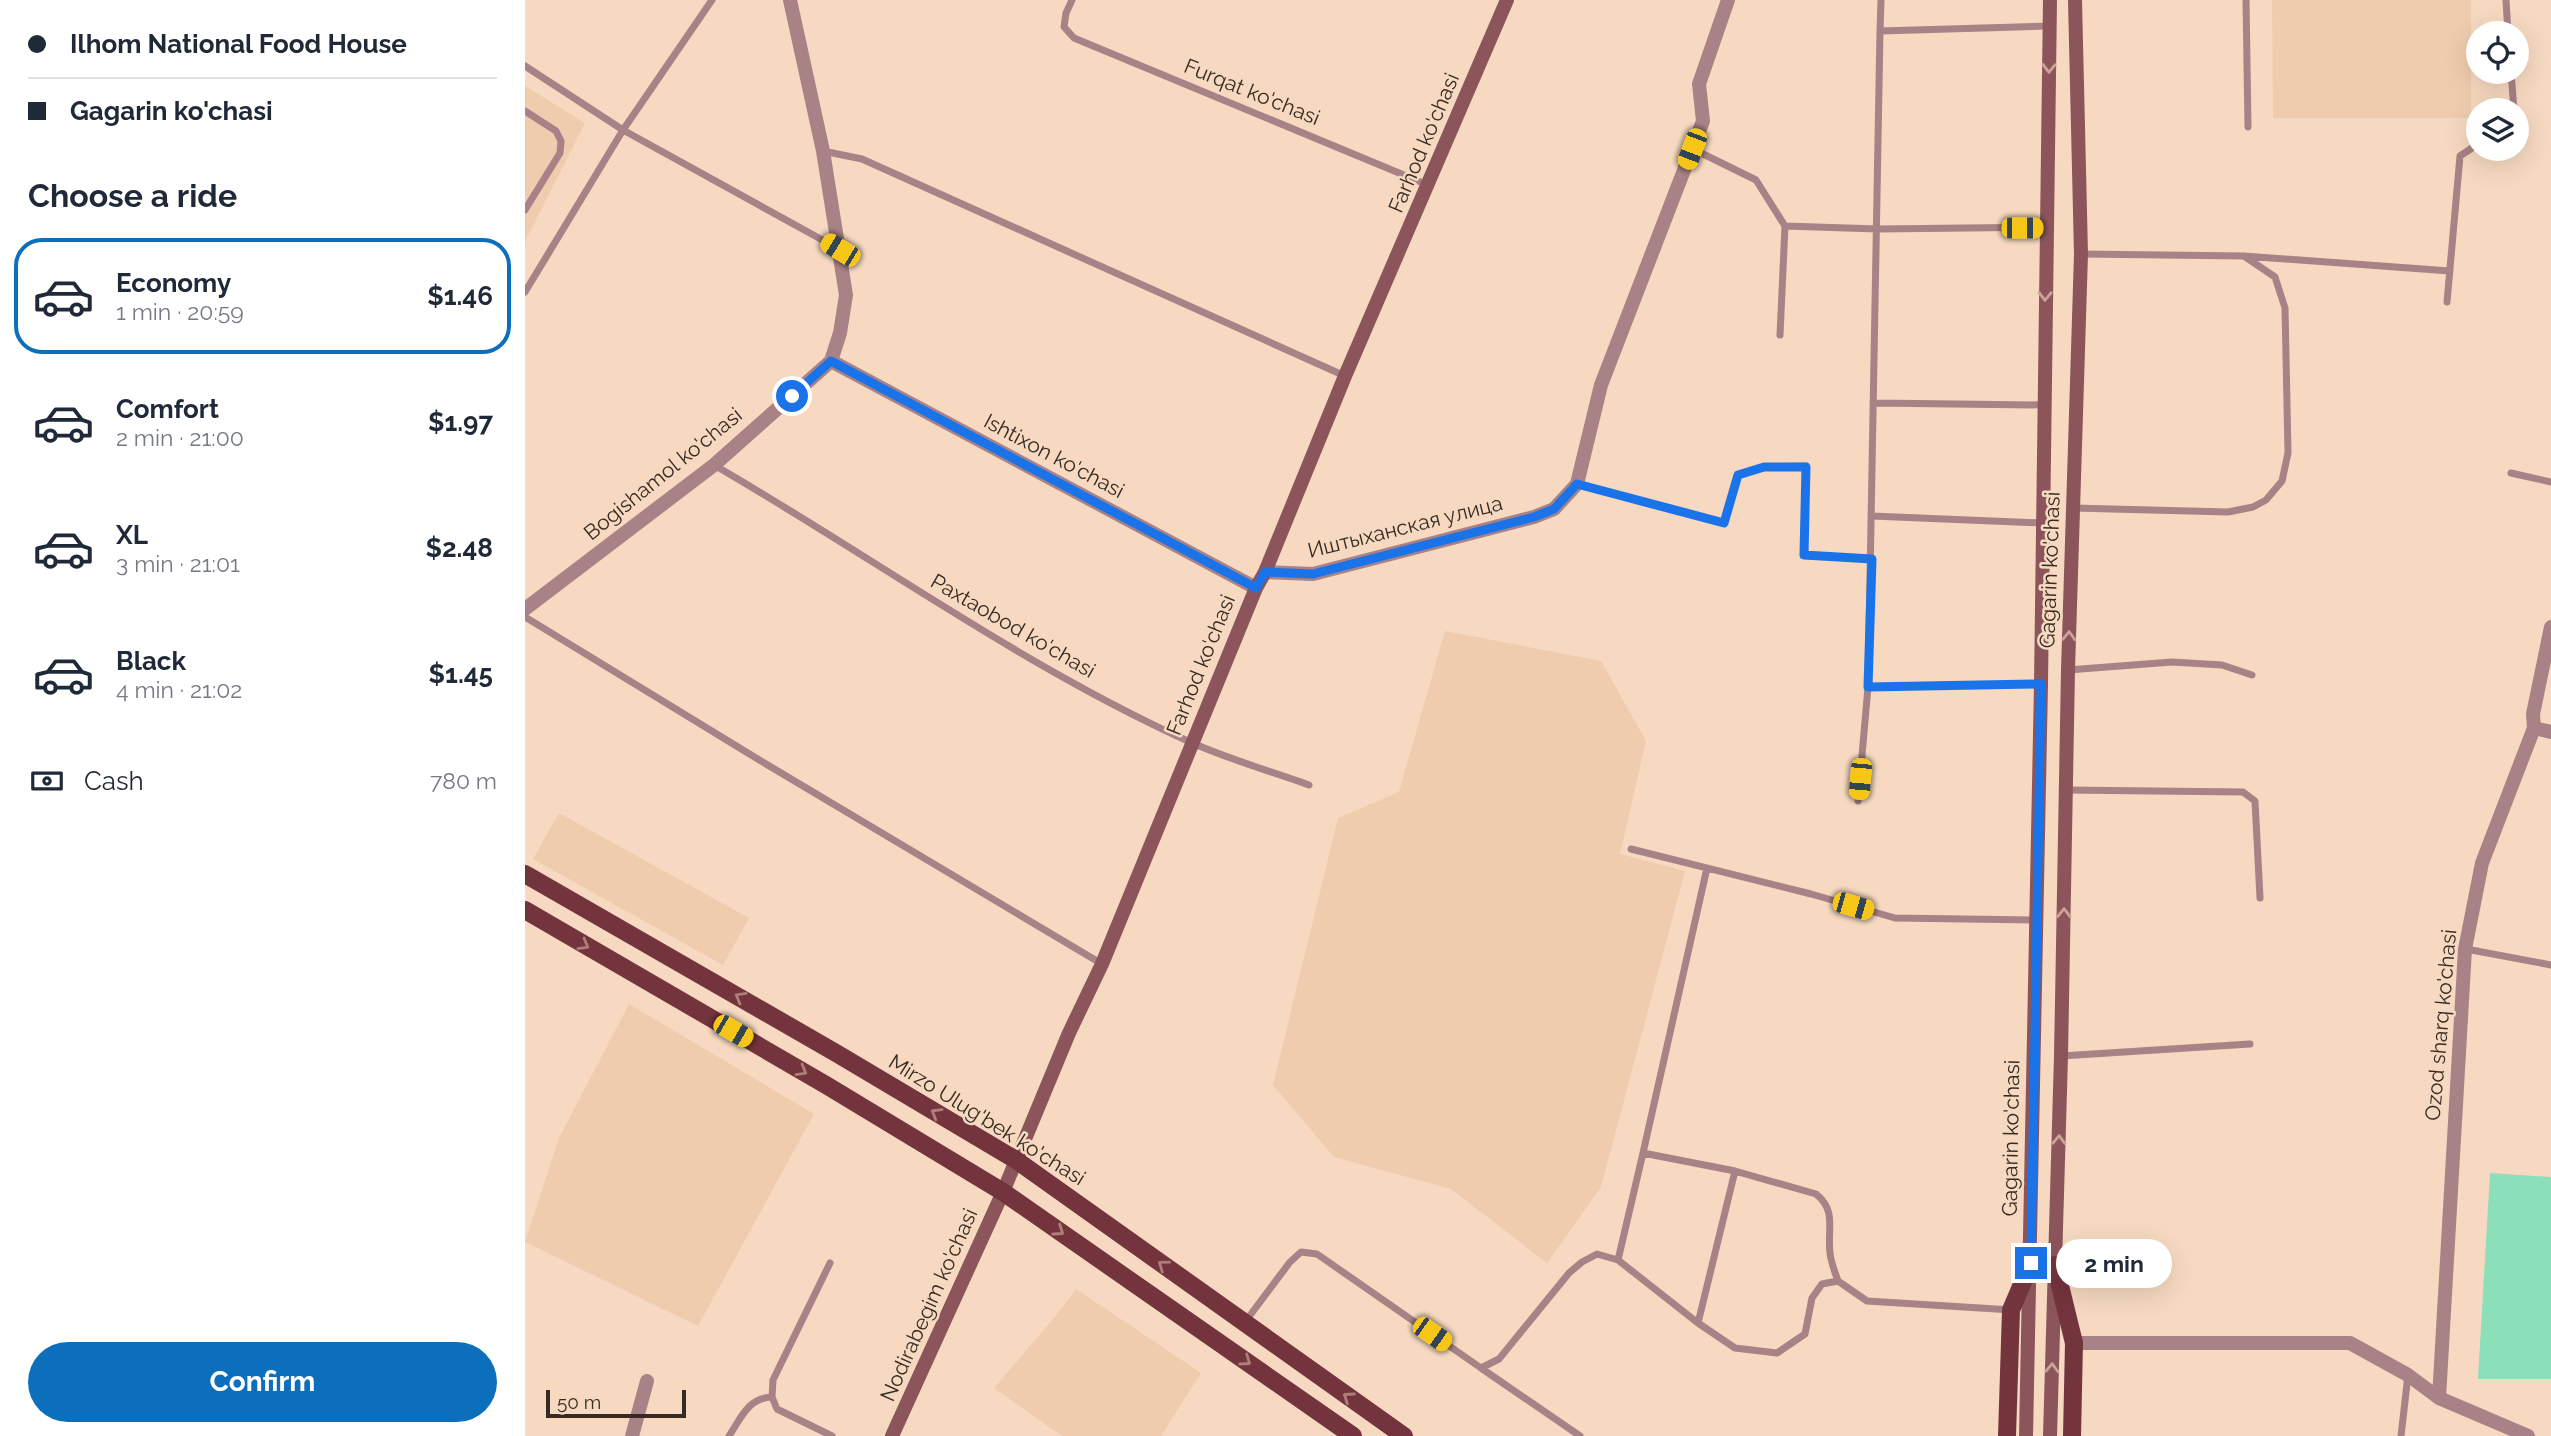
<!DOCTYPE html>
<meta charset="utf-8">
<style>
body{margin:0;font-family:Raleway,sans-serif;background:#f2f2f3;color:#1f2937;height:100vh;display:flex;flex-direction:column;font-size:26px;white-space:nowrap}
*{box-sizing:border-box;margin:0}
p{font-size:23px;color:#747a83}
.icon{flex:none;width:38px;height:38px;fill:none;stroke:currentColor;stroke-width:2;stroke-linecap:round;stroke-linejoin:round}
.map{position:relative;flex:1;overflow:hidden}
.side{display:flex;flex-direction:column;background:#fff;width:525px}
.side>*{flex:none}
.hud{display:grid;align-content:center;height:154px;padding:0 28px;background:#fff}
.fabs{position:absolute;left:1941px;top:21px;display:grid;gap:14px}
.fabs a{display:grid;place-items:center;width:63px;height:63px;border-radius:50%;background:#fff;box-shadow:0 7px 28px #0002;font-size:35px}
.scale{position:absolute;left:21px;bottom:18px;width:140px;box-sizing:border-box;padding-left:7px;border:4px solid #362b22;border-top:0;font-size:19px;line-height:24px;white-space:nowrap;color:#362b22;-webkit-text-stroke:5px #f6d9c0;paint-order:stroke}
.end{position:absolute;width:32px;height:32px;margin:-16px;border:9px solid #1a73e8;background:#fff;box-shadow:0 0 0 4px #fff}
.from{border-radius:50%}
.bubble{position:absolute;height:49px;border-radius:24px;background:#fff;box-shadow:0 7px 28px #0002;font-size:23px;font-weight:700;line-height:49px;text-align:center}
.car{position:absolute;width:21px;height:42px;margin:-21px -10px;border-radius:9px;box-shadow:0 0 5px 2px #0007;background:linear-gradient(#f5c518 24%,#345 0 40%,#f5c518 0 76%,#345 0 86%,#f5c518 0)}
.hud b{display:flex;align-items:center;gap:24px;height:66px;font-size:26px}
.hud b+b{border-top:2px solid #e0e1e3}
.hud i{width:18px;height:18px;background:#1f2937}
ul{padding:0;list-style:none}
li{display:flex;align-items:center;gap:21px;height:116px;margin:0 14px 10px;padding:0 14px;border:4px solid transparent;border-radius:28px}
li div{flex:1}
li b{display:block;font-size:26px}
li em{font-style:normal;font-weight:700}
li.active{border-color:#0c6fbb}
li>.icon{width:63px;height:63px;stroke-width:1.5}
h2{padding:0 28px;font-size:32px;line-height:84px}
.pay{display:flex;align-items:center;gap:18px;height:77px;padding:0 28px;font-size:26px}
.pay p{margin-inline-start:auto}
.button{display:flex;gap:14px;margin-top:auto;padding:14px 28px}
.button a{flex:1;height:80px;border-radius:42px;background:#0c6fbb;color:#fff;font-size:28px;font-weight:700;line-height:80px;text-align:center}
main{display:flex;flex:1;min-height:0}
.map>svg:first-child{display:block}
.built{fill:#efccae}
.green{fill:#8be0ba}
.lines{fill:none;stroke-linecap:round;stroke-linejoin:round}
.lane{stroke:#a88286;stroke-width:7}
.street{stroke:#a88286;stroke-width:14}
.secondary{stroke:#8b555b;stroke-width:14}
.primary{stroke:#74343e;stroke-width:18}
.oneway{stroke:#cba498}
.oneway2{stroke:#ae7e78}
.route{stroke:#1a73e8;stroke-width:9}
.labels{text-anchor:middle;stroke-width:5;stroke-linejoin:round;paint-order:stroke}
.street-label{font-size:21px;fill:#362b22;stroke:#f6d9c0}
</style>
<main>
<section class="side">
<div class="hud">
<b><i class="from"></i>Ilhom National Food House</b>
<b><i></i>Gagarin ko'chasi</b>
</div>
<h2>Choose a ride</h2>
<ul>
<li class="active"><svg class="icon" aria-label="car" viewBox="0 0 24 24"><path d="M5 17H2v-5l4-1 3-4h7l3 4 3 1v5h-3M9 17h6M6 11h13"/><circle cx="7" cy="17" r="2"/><circle cx="17" cy="17" r="2"/></svg><div><b>Economy</b><p>1 min · 20:59</p></div><em>$1.46</em></li>
<li><svg class="icon" aria-label="car" viewBox="0 0 24 24"><path d="M5 17H2v-5l4-1 3-4h7l3 4 3 1v5h-3M9 17h6M6 11h13"/><circle cx="7" cy="17" r="2"/><circle cx="17" cy="17" r="2"/></svg><div><b>Comfort</b><p>2 min · 21:00</p></div><em>$1.97</em></li>
<li><svg class="icon" aria-label="car" viewBox="0 0 24 24"><path d="M5 17H2v-5l4-1 3-4h7l3 4 3 1v5h-3M9 17h6M6 11h13"/><circle cx="7" cy="17" r="2"/><circle cx="17" cy="17" r="2"/></svg><div><b>XL</b><p>3 min · 21:01</p></div><em>$2.48</em></li>
<li><svg class="icon" aria-label="car" viewBox="0 0 24 24"><path d="M5 17H2v-5l4-1 3-4h7l3 4 3 1v5h-3M9 17h6M6 11h13"/><circle cx="7" cy="17" r="2"/><circle cx="17" cy="17" r="2"/></svg><div><b>Black</b><p>4 min · 21:02</p></div><em>$1.45</em></li>
</ul>
<div class="pay"><svg class="icon" aria-label="cash" viewBox="0 0 24 24"><path d="M3 7h18v10H3z"/><circle cx="12" cy="12" r="2"/></svg>Cash<p>780 m</p></div>
<div class="button"><a>Confirm</a></div>
</section>
<div class="map">
<svg width="2026" height="1436" viewBox="0 0 2026 1436">
<rect width="100%" height="100%" fill="#f6d9c0"/>
<path class="built" d="M 1747,0 L 1946,0 L 1946,118 L 1748,118 Z
M 0,86 L 60,123 L 0,242 Z
M 920,631 L 1076,661 L 1121,741 L 1095,854 L 1160,871 L 1076,1187 L 1022,1263 L 926,1189 L 809,1157 L 748,1085 L 813,818 L 874,792 Z
M 34,813 L 224,918 L 198,965 L 8,859 Z
M 104,1004 L 289,1114 L 173,1326 L 0,1242 L 34,1138 Z
M 551,1289 L 676,1373 L 636,1436 L 537,1436 L 469,1388 L 529,1318 Z"/>
<path class="green" d="M 1965,1173 L 2026,1177 L 2026,1379 L 1953,1379 Z"/>
<g class="lines">
<path class="lane" d="M 547,0 L 541,13 L 539,27 L 549,38 L 903,185
M 1721,0 L 1723,127
M 1981,0 L 1983,33
M 1355,31 L 1356,0
M 0,66 L 98,130 L 312,248
M 1986,72 L 1989,110
M 0,111 L 31,131 L 36,141 L 35,153 L 0,210
M 1168,149 L 1231,180 L 1260,226 L 1352,229 L 1521,227
M 298,151 L 337,159 L 820,376
M 1556,254 L 1719,256 L 1925,271
M 0,292 L 98,130 L 187,0
M 1922,302 L 1935,156 L 1953,144
M 1255,335 L 1260,226
M 1349,403 L 1519,405
M 189,465 C 348,557 497,666 665,742 C 703,759 745,771 784,785
M 1986,473 L 2026,482
M 1052,484 L 1199,523 L 1213,475 L 1239,467 L 1281,466 L 1279,555 L 1347,559
M 1548,508 L 1703,512 L 1728,507 L 1741,500 L 1757,481 L 1763,453 L 1760,308 L 1750,277 L 1719,256
M 1347,516 L 1517,523
M 0,617 L 236,761 L 577,964
M 1543,670 L 1647,662 L 1697,665 L 1727,675
M 1343,687 L 1516,684
M 1541,790 L 1718,792 L 1730,801 L 1735,898
M 1333,801 L 1343,687 L 1355,31 L 1524,26
M 1106,849 L 1286,894 L 1370,918 L 1511,920
M 1941,949 L 2026,965
M 1536,1056 L 1725,1044
M 1118,1153 L 1182,868
M 1210,1171 L 1173,1323 L 1210,1348 L 1252,1353 L 1280,1334 L 1287,1298 L 1297,1284 L 1313,1281
M 1093,1260 L 1118,1153 L 1210,1171 L 1291,1194 C 1312,1211 1302,1229 1305,1253 C 1306,1263 1310,1272 1313,1281 L 1342,1301 L 1487,1310
M 305,1263 L 248,1380 L 247,1397 L 252,1409 L 307,1436
M 720,1322 L 765,1262 L 776,1252 L 792,1254 L 956,1368 L 974,1359 L 1044,1273 L 1057,1262 L 1072,1254 L 1093,1260 L 1173,1323
M 956,1368 L 1055,1436
M 204,1436 C 216,1418 223,1398 247,1397
M 1876,1436 L 1883,1375"/>
<path class="street" d="M 306,361 L 731,588
M 740,572 L 788,574 L 1009,517 L 1029,509 L 1052,484 L 1076,385 L 1178,121 L 1174,84 L 1203,0
M 0,609 L 189,465 L 306,361 L 315,333 L 321,295 L 298,151 L 265,0
M 2009,728 L 2026,732
M 1549,1343 L 1825,1343 L 1883,1375 L 1914,1398 L 2003,1436
M 1914,1398 L 1940,949 L 1957,863 L 2009,728 L 2008,714 L 2026,627
M 107,1436 L 122,1381"/>
<path class="secondary" d="M 367,1436 L 478,1192 L 544,1033 L 577,964 L 731,588 L 740,572 L 820,376 L 982,0
M 1501,1436 L 1516,684 L 1525,0
M 1525,1436 L 1536,1056 L 1543,670 L 1556,254 L 1550,0"/>
<path class="primary" d="M 0,874 L 311,1053 L 491,1160 L 879,1436
M 0,910 L 301,1085 L 478,1192 L 828,1436
M 1530,1265 L 1549,1343 L 1547,1436
M 1482,1436 L 1486,1310 L 1506,1263"/>
</g>
<defs><path id="oneway-chevron" d="M-2-3.5L2.5 0L-2 3.5" fill="none" stroke-width="1.6" stroke-linecap="round" stroke-linejoin="round" transform="scale(1.75)"/></defs>
<g class="oneway">
<use href="#oneway-chevron" transform="translate(1524 68) rotate(91)"/>
<use href="#oneway-chevron" transform="translate(1520 296) rotate(91)"/>
<use href="#oneway-chevron" transform="translate(1544 636) rotate(-88)"/>
<use href="#oneway-chevron" transform="translate(1539 913) rotate(-89)"/>
<use href="#oneway-chevron" transform="translate(1534 1140) rotate(-88)"/>
<use href="#oneway-chevron" transform="translate(1527 1368) rotate(-88)"/>
</g>
<g class="oneway2">
<use href="#oneway-chevron" transform="translate(59 945) rotate(30)"/>
<use href="#oneway-chevron" transform="translate(215 997) rotate(-150)"/>
<use href="#oneway-chevron" transform="translate(277 1071) rotate(30)"/>
<use href="#oneway-chevron" transform="translate(411 1113) rotate(-149)"/>
<use href="#oneway-chevron" transform="translate(534 1231) rotate(35)"/>
<use href="#oneway-chevron" transform="translate(638 1265) rotate(-144)"/>
<use href="#oneway-chevron" transform="translate(721 1361) rotate(35)"/>
<use href="#oneway-chevron" transform="translate(823 1397) rotate(-145)"/>
</g>
<g class="lines">
<path class="route" d="M 267,396 L 306,361 L 731,588 L 740,572 L 788,574 L 1009,517 L 1029,509 L 1052,484 L 1199,523 L 1213,475 L 1239,467 L 1281,467 L 1279,555 L 1347,559 L 1343,687 L 1516,684 L 1506,1263"/>
</g>
<g class="labels">
<g class="street-label">
<text transform="translate(727 92) rotate(22)" y="7">Furqat ko'chasi</text>
<text transform="translate(899 143) rotate(-67)" y="7">Farhod ko'chasi</text>
<text transform="translate(529 456) rotate(28)" y="7">Ishtixon ko'chasi</text>
<text transform="translate(138 474) rotate(-39)" y="7">Bogishamol ko'chasi</text>
<text transform="translate(880 527) rotate(-14)" y="7">Иштыханская улица</text>
<text transform="translate(1525 570) rotate(-88)" y="7">Gagarin ko'chasi</text>
<text transform="translate(488 626) rotate(30)" y="7">Paxtaobod ko'chasi</text>
<text transform="translate(676 665) rotate(-68)" y="7">Farhod ko'chasi</text>
<text transform="translate(1916 1025) rotate(-85)" y="7">Ozod sharq ko'chasi</text>
<text transform="translate(462 1120) rotate(32)" y="7">Mirzo Ulug'bek ko'chasi</text>
<text transform="translate(1486 1138) rotate(-89)" y="7">Gagarin ko'chasi</text>
<text transform="translate(404 1305) rotate(-66)" y="7">Nodirabegim ko'chasi</text>
</g>
</g>
</svg>
<div class="fabs">
<a><svg class="icon" aria-label="locate" viewBox="0 0 24 24"><circle cx="12" cy="12" r="6"/><path d="M12 2v4M12 18v4M2 12h4M18 12h4"/></svg></a>
<a><svg class="icon" aria-label="layers" viewBox="0 0 24 24"><path d="M12 4l9 5-9 5-9-5zM3 14l9 5 9-5"/></svg></a>
</div>
<div class="scale">50 m</div>
<i class="end from" style="left:267px;top:396px"></i>
<i class="end" style="left:1506px;top:1263px"></i>
<div class="bubble" style="left:1531px;top:1239px;width:116px">2 min</div>
<i class="car" style="left:1167px;top:149px;rotate:201deg"></i>
<i class="car" style="left:1497px;top:228px;rotate:90deg"></i>
<i class="car" style="left:315px;top:250px;rotate:301deg"></i>
<i class="car" style="left:1335px;top:779px;rotate:185deg"></i>
<i class="car" style="left:1328px;top:906px;rotate:106deg"></i>
<i class="car" style="left:208px;top:1031px;rotate:120deg"></i>
<i class="car" style="left:907px;top:1334px;rotate:125deg"></i>
</div>
</main>
